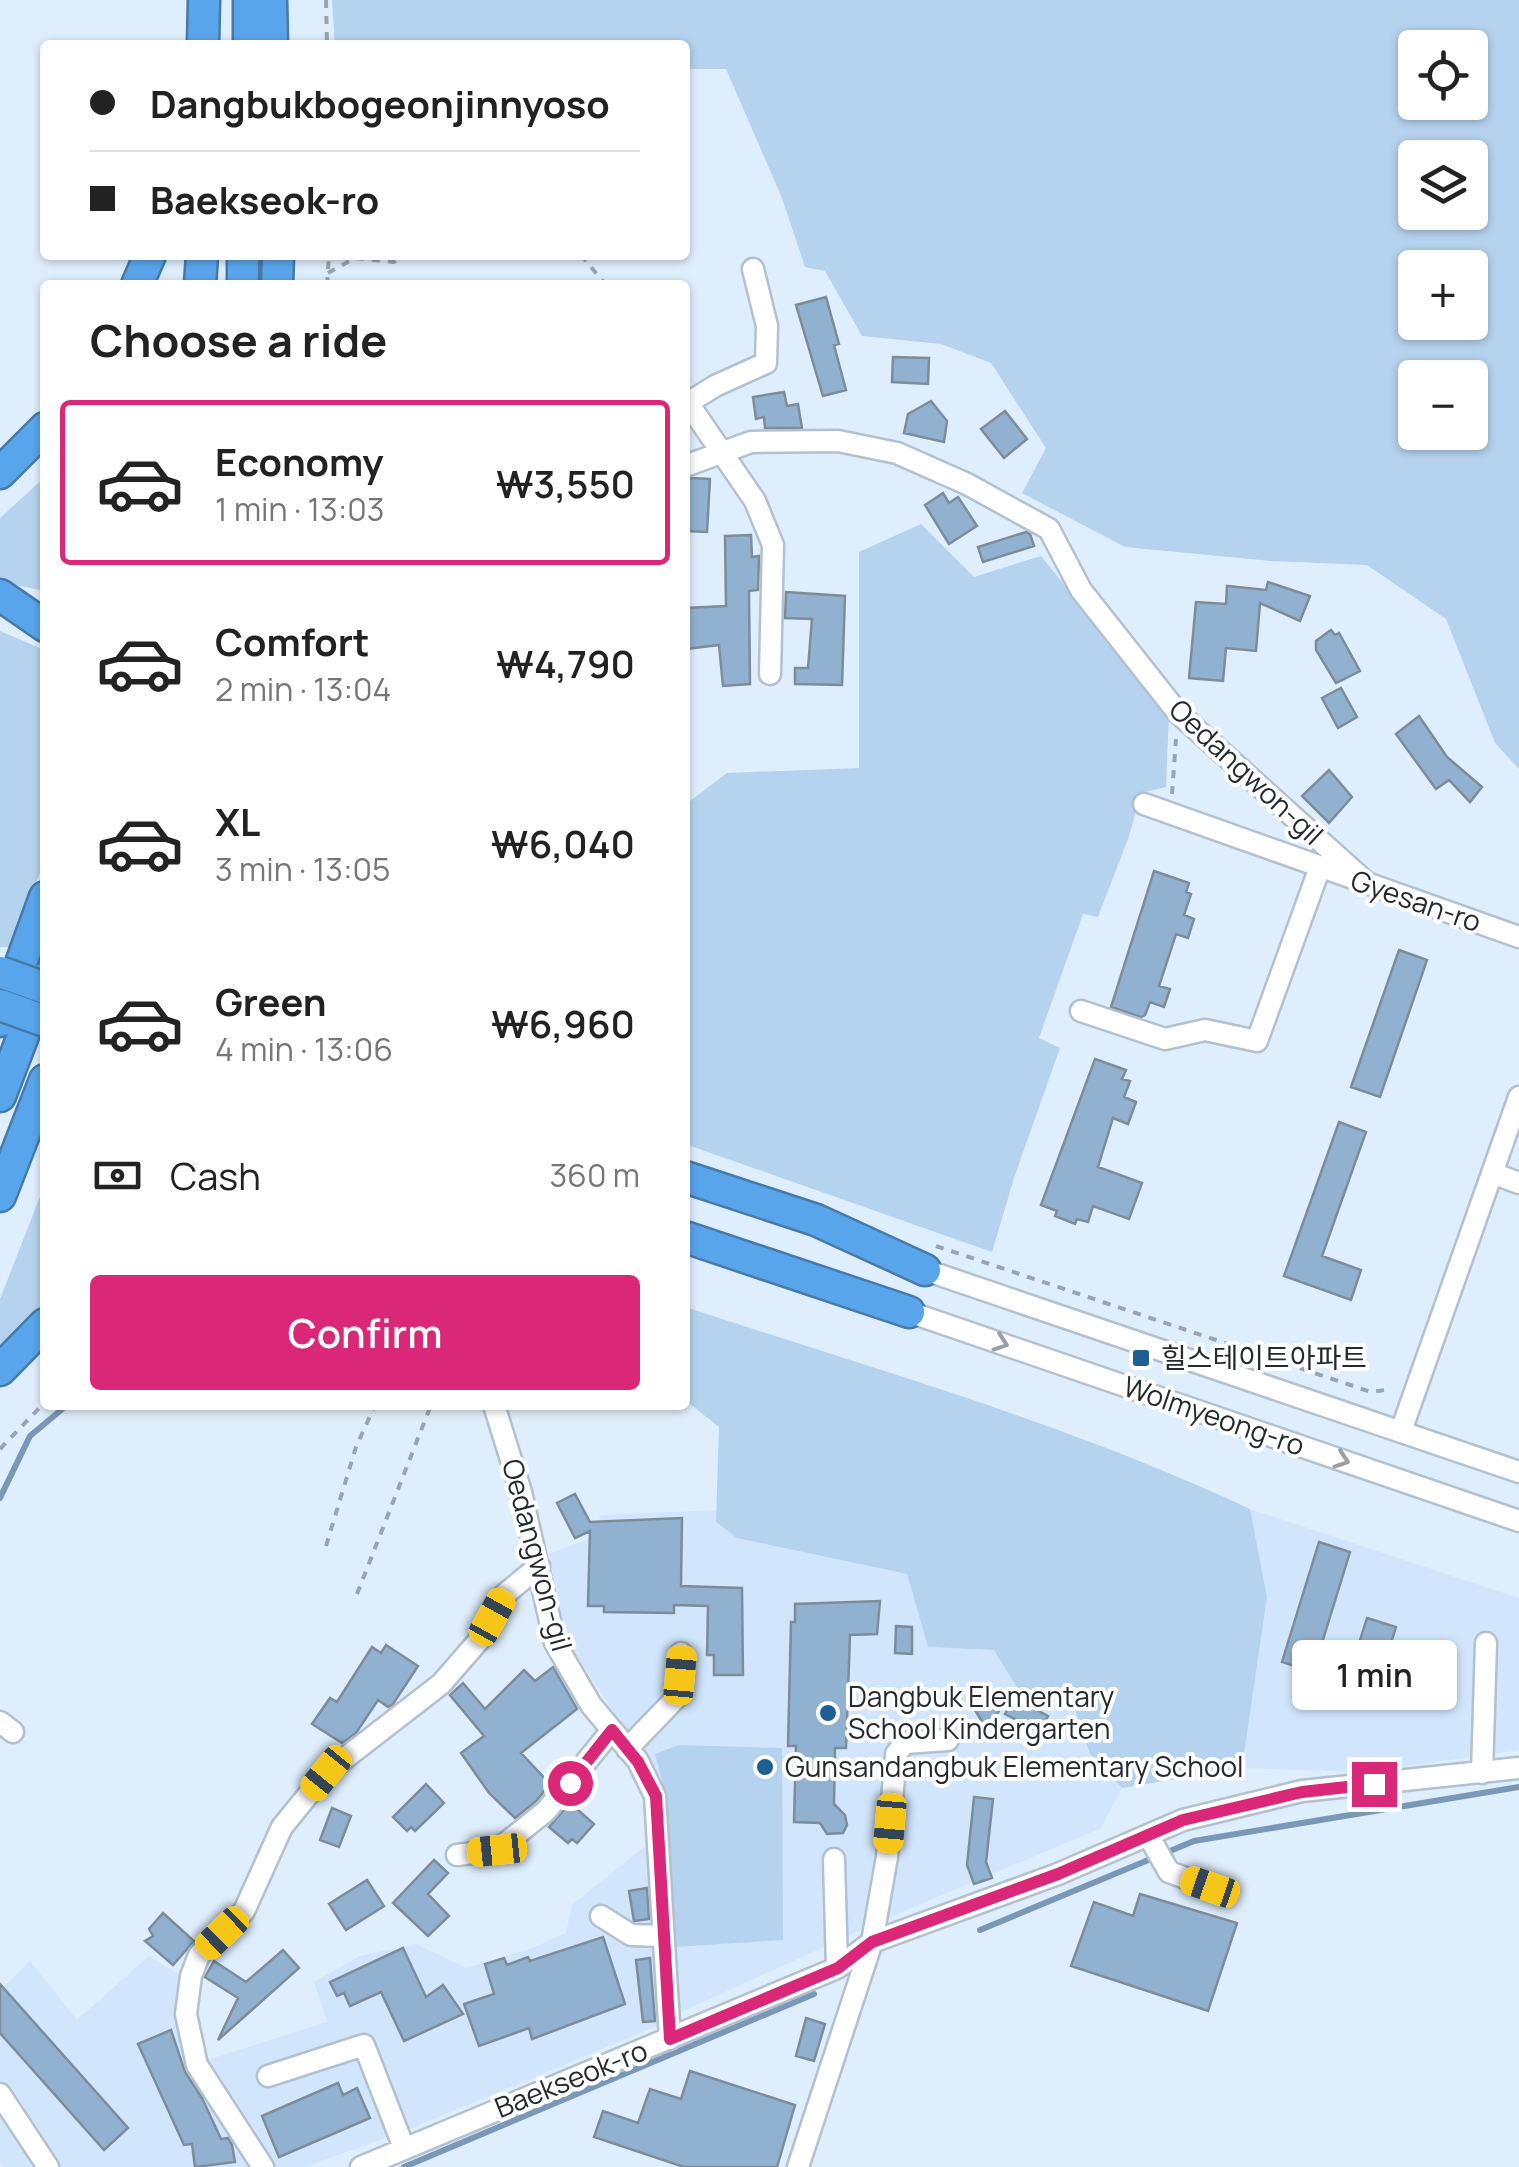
<!DOCTYPE html>
<meta charset="utf-8">
<style>
body{margin:0;font-family:Manrope,"Noto Sans KR",sans-serif;background:#f2f2f2;color:#222;height:100vh;display:flex;flex-direction:column;font-size:38px;white-space:nowrap}
*{box-sizing:border-box;margin:0}
p{font-size:32px;color:#767676}
.icon{flex:none;width:55px;height:55px;fill:none;stroke:currentColor;stroke-width:2;stroke-linecap:round;stroke-linejoin:round}
.map{position:relative;flex:1;overflow:hidden}
.side{position:absolute;left:40px;top:280px;width:650px;height:1130px;display:flex;flex-direction:column;background:#fff;border-radius:10px;box-shadow:0 2px 8px #0004}
.side>*{flex:none}
.hud{position:absolute;left:40px;top:40px;width:650px;height:220px;border-radius:10px;box-shadow:0 2px 8px #0004;display:grid;align-content:center;height:220px;padding:0 50px;background:#fff}
.tools{position:absolute;left:1398px;top:30px;display:grid;gap:20px}
.tools a{display:grid;place-items:center;width:90px;height:90px;border-radius:10px;background:#fff;box-shadow:0 2px 8px #0004;font-size:50px}
.end{position:absolute;width:45px;height:45px;margin:-22px;border:12px solid #db2777;background:#fff;box-shadow:0 0 0 5px #fff}
.from{border-radius:50%}
.bubble{position:absolute;height:70px;border-radius:10px;background:#fff;box-shadow:0 2px 8px #0004;font-size:32px;font-weight:600;line-height:70px;text-align:center}
.car{position:absolute;width:30px;height:60px;margin:-30px -15px;border-radius:12px;box-shadow:0 0 8px 2px #0007;background:linear-gradient(#f5c518 24%,#345 0 40%,#f5c518 0 76%,#345 0 86%,#f5c518 0)}
.hud b{display:flex;align-items:center;gap:35px;height:95px;font-size:38px}
.hud b+b{border-top:2px solid #e0e0e0}
.hud i{width:25px;height:25px;background:#222}
ul{padding:0;list-style:none}
li{display:flex;align-items:center;gap:30px;height:165px;margin:0 20px 15px;padding:0 30px;border:5px solid transparent;border-radius:10px}
li div{flex:1}
li b{display:block;font-size:38px}
li em{font-style:normal;font-weight:600}
li.on{border-color:#db2777}
li>.icon{width:90px;height:90px;stroke-width:1.5}
h2{padding:0 50px;font-size:45px;line-height:120px}
.pay{display:flex;align-items:center;gap:25px;height:110px;padding:0 50px;font-size:38px}
.pay p{margin-inline-start:auto}
.button{display:flex;gap:20px;margin-top:auto;padding:20px 50px}
.button a{flex:1;height:115px;border-radius:10px;background:#db2777;color:#fff;font-size:40px;font-weight:600;line-height:115px;text-align:center}
.map>svg:first-child{display:block}
.built{fill:#d1e6fc}
.green{fill:#b5d2ef;fill-rule:evenodd}
.lines{fill:none;stroke-linecap:round;stroke-linejoin:round}
.stream{stroke:#7998b7;stroke-width:6}
.building{fill:#91b1d1;stroke:#7e8c9a;stroke-width:2.5}
.minor-casing{stroke:#b2c0cf;stroke-width:25}
.highway-casing{stroke:#467aa9;stroke-width:35}
.path{stroke:#99a4b0;stroke-width:4;stroke-dasharray:8 8;stroke-linecap:butt}
.minor{stroke:#fff;stroke-width:20}
.highway{stroke:#59a5eb;stroke-width:30}
.highway-bridge-casing{stroke:#467aa9;stroke-width:35;stroke-linecap:butt}
.highway-bridge{stroke:#59a5eb;stroke-width:30}
.oneway{stroke:#9c9fa1}
.route{stroke:#db2777;stroke-width:12}
.poi-dot{fill:#1f5e94;stroke:#fff;stroke-width:4}
.labels{text-anchor:middle;stroke-width:8;stroke-linejoin:round;paint-order:stroke}
.street-label{font-size:28px;fill:#242a2f;stroke:#fff}
.poi-label{font-size:28px;fill:#242a2f;stroke:#fff;text-anchor:start}
</style>
<div class="map">
<svg width="1519" height="2167" viewBox="0 0 1519 2167">
<rect width="100%" height="100%" fill="#dfeefd"/>
<path class="built" d="M 1250,1509 L 1519,1598 L 1519,1750 L 1366,1772 L 1242,1768 L 1267,1597 Z
M 716,1510 L 716,1522 L 738,1538 L 907,1574 L 928,1647 L 994,1650 L 1021,1694 L 1072,1700 L 1090,1754 L 1122,1788 L 1101,1828 L 874,1924 L 675,2015 L 640,1753 L 565,1638 L 549,1554 L 591,1538 L 601,1515 Z
M 648,1844 L 662,2024 L 410,2129 L 305,2167 L 4,2167 L 0,2162 L 0,1990 L 30,1961 L 77,2020 L 149,1956 L 196,1985 L 204,2061 L 327,2022 L 314,1982 L 360,1956 L 416,1944 L 466,1968 L 530,1949 L 566,1933 L 572,1905 Z"/>
<path class="green" d="M 332,0 L 1519,0 L 1519,769 L 1495,743 L 1446,619 L 1367,565 L 1271,561 L 1125,547 L 1022,493 L 1046,448 L 991,363 L 941,344 L 862,336 L 825,271 L 805,267 L 782,198 L 726,69 L 685,69 L 685,45 L 335,45 ZM 1415,48 L 1470,48 L 1470,102 L 1415,102 ZM 1415,158 L 1470,158 L 1470,212 L 1415,212 ZM 1415,268 L 1470,268 L 1470,322 L 1415,322 ZM 1415,378 L 1470,378 L 1470,432 L 1415,432 Z
M 45,477 L 45,595 L 40,590 L 0,582 L 0,518 Z
M 921,524 L 974,577 L 1041,556 L 1169,714 L 1166,787 L 1141,793 L 1129,836 L 1098,917 L 1083,914 L 1039,1038 L 1060,1048 L 1014,1178 L 992,1252 L 685,1144 L 685,805 L 727,773 L 859,768 L 859,552 Z
M 0,631 L 40,648 L 45,657 L 45,860 L 10,947 L 0,947 Z
M 45,1184 L 45,1312 L 0,1354 L 0,1299 Z
M 685,1307 C 874,1369 1069,1424 1250,1509 L 1267,1597 L 1242,1768 L 1122,1788 L 1090,1754 L 1072,1700 L 1021,1694 L 994,1650 L 928,1647 L 907,1574 L 737,1538 L 716,1522 L 719,1427 L 685,1400 Z
M 679,1745 L 782,1748 L 783,1940 L 674,1947 L 662,1780 L 655,1754 Z"/>
<g class="lines">
<path class="stream" d="M 0,1498 L 30,1436 L 67,1405
M 980,1930 L 1194,1841 L 1519,1787
M 404,2167 L 814,1994"/>
</g>
<path class="building" d="M 826,297 L 839,344 L 834,345 L 846,390 L 823,396 L 796,305 Z
M 893,357 L 929,358 L 928,384 L 892,382 Z
M 784,392 L 787,406 L 798,404 L 802,428 L 765,428 L 764,417 L 756,419 L 753,397 Z
M 931,401 L 947,421 L 944,442 L 904,433 L 908,414 Z
M 1005,411 L 1027,439 L 1004,458 L 981,429 Z
M 691,478 L 710,479 L 707,532 L 685,531 L 685,479 Z
M 943,493 L 949,503 L 958,497 L 977,526 L 949,544 L 925,505 Z
M 1026,532 L 1030,534 L 1034,546 L 983,562 L 978,547 Z
M 751,535 L 752,557 L 759,556 L 758,590 L 749,591 L 750,684 L 723,686 L 719,645 L 686,649 L 685,608 L 726,606 L 725,536 Z
M 1268,582 L 1310,596 L 1300,621 L 1260,603 L 1256,651 L 1226,648 L 1223,681 L 1189,678 L 1196,602 L 1226,604 L 1227,586 L 1266,590 Z
M 786,592 L 845,596 L 842,685 L 795,684 L 795,668 L 808,668 L 812,619 L 785,618 Z
M 1331,630 L 1335,635 L 1339,633 L 1360,671 L 1336,683 L 1316,650 L 1316,641 Z
M 1341,688 L 1357,717 L 1338,728 L 1322,698 Z
M 1419,716 L 1447,757 L 1482,787 L 1470,802 L 1449,780 L 1436,789 L 1396,734 Z
M 1329,770 L 1352,797 L 1329,823 L 1302,796 Z
M 1154,871 L 1189,883 L 1186,892 L 1191,894 L 1184,915 L 1194,919 L 1188,938 L 1176,934 L 1159,986 L 1170,989 L 1164,1007 L 1150,1002 L 1145,1015 L 1141,1017 L 1111,1007 Z
M 1399,950 L 1427,960 L 1380,1097 L 1351,1087 Z
M 1095,1059 L 1126,1070 L 1122,1079 L 1130,1081 L 1124,1097 L 1136,1102 L 1128,1124 L 1113,1118 L 1098,1167 L 1142,1183 L 1129,1219 L 1093,1206 L 1088,1222 L 1077,1219 L 1075,1224 L 1055,1216 L 1057,1211 L 1041,1205 Z
M 1339,1122 L 1366,1132 L 1322,1256 L 1361,1270 L 1351,1300 L 1284,1276 Z
M 575,1494 L 590,1522 L 682,1518 L 681,1586 L 742,1588 L 743,1675 L 714,1675 L 714,1655 L 707,1655 L 708,1606 L 674,1605 L 674,1613 L 604,1612 L 604,1606 L 588,1606 L 590,1531 L 575,1538 L 557,1503 Z
M 1319,1542 L 1350,1552 L 1313,1672 L 1282,1662 Z
M 880,1601 L 877,1634 L 850,1635 L 846,1748 L 835,1748 L 834,1804 L 845,1815 L 847,1825 L 843,1833 L 827,1834 L 820,1823 L 794,1822 L 796,1746 L 788,1746 L 791,1622 L 795,1622 L 795,1604 Z
M 1367,1618 L 1396,1627 L 1386,1659 L 1357,1650 Z
M 896,1626 L 912,1627 L 912,1654 L 895,1653 Z
M 386,1645 L 418,1666 L 393,1704 L 388,1707 L 378,1700 L 356,1733 L 342,1743 L 312,1724 L 330,1698 L 337,1702 L 372,1647 L 381,1653 Z
M 553,1667 L 577,1709 L 521,1753 L 550,1784 L 536,1801 L 515,1818 L 489,1793 L 461,1753 L 484,1736 L 450,1695 L 463,1683 L 485,1709 L 524,1670 L 535,1681 Z
M 988,1685 L 1002,1706 L 987,1730 L 969,1700 Z
M 1014,1698 L 1048,1716 L 1040,1732 L 1005,1714 Z
M 426,1784 L 444,1803 L 415,1831 L 411,1827 L 407,1831 L 393,1817 Z
M 974,1797 L 993,1799 L 986,1862 L 992,1878 L 974,1884 L 967,1865 Z
M 570,1803 L 594,1824 L 577,1843 L 572,1839 L 568,1843 L 549,1827 Z
M 332,1808 L 351,1816 L 339,1847 L 320,1840 Z
M 434,1860 L 448,1873 L 428,1894 L 449,1916 L 428,1936 L 393,1903 Z
M 367,1880 L 384,1906 L 346,1930 L 329,1904 Z
M 647,1888 L 649,1919 L 634,1921 L 629,1891 Z
M 1140,1894 L 1237,1923 L 1208,2011 L 1071,1966 L 1094,1902 L 1133,1916 Z
M 163,1913 L 194,1941 L 173,1965 L 145,1941 L 153,1936 L 149,1929 Z
M 603,1937 L 625,2004 L 532,2039 L 529,2028 L 479,2046 L 464,2004 L 494,1994 L 485,1964 L 504,1958 L 507,1965 L 528,1957 L 530,1961 Z
M 403,1948 L 426,1997 L 443,1985 L 463,2014 L 404,2041 L 381,1992 L 350,2006 L 344,1993 L 337,1996 L 330,1982 Z
M 283,1950 L 299,1968 L 218,2040 L 238,1998 L 205,1977 L 214,1961 L 246,1982 Z
M 650,1958 L 655,2021 L 643,2022 L 636,1960 Z
M 0,1984 L 128,2128 L 104,2150 L 0,2033 Z
M 806,2018 L 825,2024 L 814,2061 L 796,2056 Z
M 171,2030 L 185,2072 L 202,2098 L 221,2139 L 228,2138 L 232,2145 L 235,2162 L 195,2167 L 192,2144 L 184,2145 L 138,2044 Z
M 690,2071 L 795,2105 L 777,2167 L 684,2167 L 594,2137 L 603,2111 L 638,2123 L 650,2089 L 681,2099 Z
M 338,2083 L 343,2095 L 357,2088 L 370,2118 L 279,2157 L 262,2116 Z"/>
<g class="lines">
<g class="minor-casing">
<path id="minor" d="M 753,269 L 767,326 L 766,363 L 715,386 L 688,403 L 755,501 L 773,545 L 770,674
M 685,466 L 751,442 L 838,441 L 897,453 L 967,484 L 1049,529 L 1081,590 L 1178,713 L 1367,883
M 1144,804 L 1519,937
M 1081,1011 L 1165,1039 L 1205,1030 L 1257,1041 L 1320,867
M 1492,1173 L 1519,1183
M 925,1270 L 1519,1472
M 909,1312 L 1519,1521
M 494,1405 L 521,1492 L 555,1643 L 591,1705 L 638,1761 L 655,1796 L 670,2039
M 1401,1431 L 1519,1097
M 0,1722 L 13,1732
M 627,1749 L 677,1697 L 681,1653
M 1482,1773 L 1486,1643
M 1148,1835 L 1169,1872 L 1211,1887
M 457,1855 L 497,1850 L 546,1811 L 612,1730
M 834,1859 L 837,1968
M 601,1916 L 631,1935 L 663,1936
M 268,2076 L 364,2045 L 404,2148
M 0,2094 L 48,2167
M 263,2167 L 197,2065 L 186,2014 L 191,1976 L 199,1955 L 244,1911 L 282,1827 L 326,1773 L 441,1684 L 481,1638 L 504,1595 L 539,1566
M 361,2167 L 837,1968 L 872,1942 L 1058,1874 L 1183,1820 L 1302,1791 L 1519,1768
M 798,2167 L 872,1942 L 887,1857 L 896,1754 L 905,1743 L 948,1740"/>
</g>
<g class="highway-casing">
<path id="highway" d="M 249,0 L 249,45
M 271,0 L 272,45
M 203,45 L 204,0
M 137,285 L 150,255
M 200,285 L 202,255
M 243,285 L 243,255
M 277,285 L 278,255
M 0,473 L 45,428
M 0,595 L 45,626
M 0,1021 L 45,897
M 0,1096 L 45,978
M 685,1177 L 816,1220 L 925,1270
M 0,1196 L 45,1080
M 685,1237 L 909,1312
M 0,1370 L 45,1324"/>
</g>
<path class="path" d="M 326,0 L 327,45
M 581,255 L 606,285
M 328,273 L 355,258 L 394,262 L 402,255
M 327,285 L 329,255
M 1172,794 L 1176,739
M 936,1246 L 1371,1392 L 1392,1389
M 0,1449 L 45,1402
M 326,1546 L 356,1447 L 375,1405
M 357,1594 L 431,1405"/>
<use href="#minor" class="minor"/>
<use href="#highway" class="highway"/>
<g class="highway-bridge-casing">
<path id="highway-bridge" d="M 0,972 L 45,988
M 0,1005 L 45,1021"/>
</g>
<use href="#highway-bridge" class="highway-bridge"/>
</g>
<defs><path id="oneway-chevron" d="M-2-3.5L2.5 0L-2 3.5" fill="none" stroke-width="1.6" stroke-linecap="round" stroke-linejoin="round" transform="scale(2.5)"/></defs>
<g class="oneway">
<use href="#oneway-chevron" transform="translate(1001 1343) rotate(19)"/>
<use href="#oneway-chevron" transform="translate(1342 1460) rotate(19)"/>
</g>
<g class="lines">
<path class="route" d="M 570,1783 L 612,1730 L 638,1762 L 656,1796 L 670,2039 L 838,1968 L 872,1942 L 1058,1874 L 1183,1820 L 1302,1792 L 1374,1784"/>
</g>
<g class="poi-dot">
<rect x="1131" y="1348" width="20" height="20" rx="5"/>
<circle cx="828" cy="1713" r="10"/>
<circle cx="765" cy="1767" r="10"/>
</g>
<g class="labels">
<g class="street-label">
<text transform="translate(1246 772) rotate(43)" y="10">Oedangwon-gil</text>
<text transform="translate(1416 901) rotate(19)" y="10">Gyesan-ro</text>
<text transform="translate(1214 1416) rotate(19)" y="10">Wolmyeong-ro</text>
<text transform="translate(537 1555) rotate(75)" y="10">Oedangwon-gil</text>
<text transform="translate(571 2079) rotate(-22)" y="10">Baekseok-ro</text>
</g>
<g class="poi-label">
<text x="1161" y="1368">힐스테이트아파트</text>
<text x="848" y="1707">Dangbuk Elementary<tspan x="848" dy="32">School Kindergarten</tspan></text>
<text x="785" y="1777">Gunsandangbuk Elementary School</text>
</g>
</g>
</svg>
<div class="tools">
<a><svg class="icon" aria-label="locate" viewBox="0 0 24 24"><circle cx="12" cy="12" r="6"/><path d="M12 2v4M12 18v4M2 12h4M18 12h4"/></svg></a>
<a><svg class="icon" aria-label="layers" viewBox="0 0 24 24"><path d="M12 4l9 5-9 5-9-5zM3 14l9 5 9-5"/></svg></a>
<a>+</a>
<a>−</a>
</div>
<i class="end from" style="left:570px;top:1783px"></i>
<i class="end" style="left:1374px;top:1784px"></i>
<div class="bubble" style="left:1292px;top:1640px;width:165px">1 min</div>
<i class="car" style="left:492px;top:1617px;rotate:29deg"></i>
<i class="car" style="left:680px;top:1675px;rotate:5deg"></i>
<i class="car" style="left:326px;top:1773px;rotate:219deg"></i>
<i class="car" style="left:890px;top:1823px;rotate:185deg"></i>
<i class="car" style="left:497px;top:1850px;rotate:264deg"></i>
<i class="car" style="left:1210px;top:1887px;rotate:289deg"></i>
<i class="car" style="left:222px;top:1933px;rotate:226deg"></i>
<div class="hud">
<b><i class="from"></i>Dangbukbogeonjinnyoso</b>
<b><i></i>Baekseok-ro</b>
</div>
<section class="side">
<h2>Choose a ride</h2>
<ul>
<li class="on"><svg class="icon" aria-label="car" viewBox="0 0 24 24"><path d="M5 17H2v-5l4-1 3-4h7l3 4 3 1v5h-3M9 17h6M6 11h13"/><circle cx="7" cy="17" r="2"/><circle cx="17" cy="17" r="2"/></svg><div><b>Economy</b><p>1 min · 13:03</p></div><em>₩3,550</em></li>
<li><svg class="icon" aria-label="car" viewBox="0 0 24 24"><path d="M5 17H2v-5l4-1 3-4h7l3 4 3 1v5h-3M9 17h6M6 11h13"/><circle cx="7" cy="17" r="2"/><circle cx="17" cy="17" r="2"/></svg><div><b>Comfort</b><p>2 min · 13:04</p></div><em>₩4,790</em></li>
<li><svg class="icon" aria-label="car" viewBox="0 0 24 24"><path d="M5 17H2v-5l4-1 3-4h7l3 4 3 1v5h-3M9 17h6M6 11h13"/><circle cx="7" cy="17" r="2"/><circle cx="17" cy="17" r="2"/></svg><div><b>XL</b><p>3 min · 13:05</p></div><em>₩6,040</em></li>
<li><svg class="icon" aria-label="car" viewBox="0 0 24 24"><path d="M5 17H2v-5l4-1 3-4h7l3 4 3 1v5h-3M9 17h6M6 11h13"/><circle cx="7" cy="17" r="2"/><circle cx="17" cy="17" r="2"/></svg><div><b>Green</b><p>4 min · 13:06</p></div><em>₩6,960</em></li>
</ul>
<div class="pay"><svg class="icon" aria-label="cash" viewBox="0 0 24 24"><path d="M3 7h18v10H3z"/><circle cx="12" cy="12" r="2"/></svg>Cash<p>360 m</p></div>
<div class="button"><a>Confirm</a></div>
</section>
</div>
